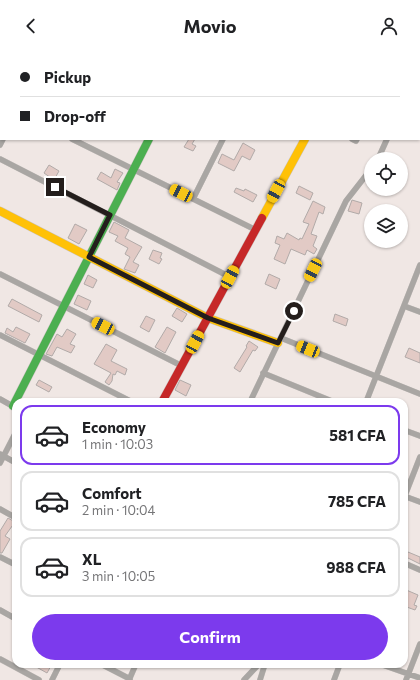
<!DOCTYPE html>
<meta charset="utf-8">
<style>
body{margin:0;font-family:Commissioner,sans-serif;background:#f2f2f2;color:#202124;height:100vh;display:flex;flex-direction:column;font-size:15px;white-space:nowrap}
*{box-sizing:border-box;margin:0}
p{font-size:13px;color:#757577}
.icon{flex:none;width:22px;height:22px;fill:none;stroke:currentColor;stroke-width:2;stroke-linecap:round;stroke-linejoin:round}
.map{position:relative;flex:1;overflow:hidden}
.panel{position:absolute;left:12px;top:346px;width:396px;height:270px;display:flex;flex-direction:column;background:#fff;border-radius:12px;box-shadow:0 1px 3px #0004}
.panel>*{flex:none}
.hud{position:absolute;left:0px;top:0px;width:420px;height:88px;box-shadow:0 1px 3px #0004;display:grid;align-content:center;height:88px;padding:0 20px;background:#fff}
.tools{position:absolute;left:364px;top:100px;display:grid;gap:8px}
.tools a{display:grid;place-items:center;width:44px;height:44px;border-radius:50%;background:#fff;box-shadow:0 1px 3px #0004;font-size:20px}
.end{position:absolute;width:18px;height:18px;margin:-9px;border:5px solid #241e1c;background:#fff;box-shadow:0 0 0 2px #fff}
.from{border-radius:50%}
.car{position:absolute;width:12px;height:24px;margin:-12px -6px;border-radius:5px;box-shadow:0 0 3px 1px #0007;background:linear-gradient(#f5c518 24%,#345 0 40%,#f5c518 0 76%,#345 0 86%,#f5c518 0)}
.hud b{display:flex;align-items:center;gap:14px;height:38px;font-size:15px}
.hud b+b{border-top:1px solid #e0e0e0}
.hud i{width:10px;height:10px;background:#202124}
ul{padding:7px 0 0;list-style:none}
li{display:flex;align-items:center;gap:12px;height:60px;margin:0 8px 6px;padding:0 12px;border:2px solid #e0e0e0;border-radius:12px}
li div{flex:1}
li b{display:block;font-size:15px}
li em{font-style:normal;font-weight:700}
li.active{border-color:#7c3aed}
li>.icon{width:36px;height:36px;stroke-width:1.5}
.primary-button{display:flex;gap:8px;margin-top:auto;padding:8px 20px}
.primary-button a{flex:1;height:46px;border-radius:24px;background:#7c3aed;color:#fff;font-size:16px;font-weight:700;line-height:46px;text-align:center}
header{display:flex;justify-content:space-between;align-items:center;height:52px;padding:0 20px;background:#fff;font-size:18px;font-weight:700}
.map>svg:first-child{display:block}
.building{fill:#e2cac5;stroke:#b1aaa8}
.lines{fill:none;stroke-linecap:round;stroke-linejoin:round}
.street-casing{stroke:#cac4c1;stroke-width:6}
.fast-casing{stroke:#cac4c1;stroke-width:9}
.slow-casing{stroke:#cac4c1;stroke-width:9}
.jam-casing{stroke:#cac4c1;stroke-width:9}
.street{stroke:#a9a6a3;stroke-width:5.5}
.fast{stroke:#4caf50;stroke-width:8}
.slow{stroke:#ffc107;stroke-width:8}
.jam{stroke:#c62828;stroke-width:8}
.route{stroke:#241e1c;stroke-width:5}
</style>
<header><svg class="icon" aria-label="back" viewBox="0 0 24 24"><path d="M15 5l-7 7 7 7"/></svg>Movio<svg class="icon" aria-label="person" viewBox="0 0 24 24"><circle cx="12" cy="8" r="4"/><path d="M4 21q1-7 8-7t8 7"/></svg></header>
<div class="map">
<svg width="420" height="628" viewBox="0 0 420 628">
<rect width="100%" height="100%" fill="#f0e7e4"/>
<path class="building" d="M 189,87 L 195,87 L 192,92 L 196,94 L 193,99 L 184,95 Z
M 243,91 L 255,98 L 250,108 L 242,104 L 234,119 L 218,111 L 222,102 L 234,108 Z
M 49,113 L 59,119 L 54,128 L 44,121 Z
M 115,117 L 123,121 L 117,130 L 120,131 L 117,138 L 97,127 L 101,120 L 111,126 Z
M 299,134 L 313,141 L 310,148 L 296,141 Z
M 236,136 L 244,139 L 245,137 L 257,143 L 253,150 L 234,140 Z
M 352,148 L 362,151 L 359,162 L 348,159 Z
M 313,149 L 325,155 L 323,162 L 319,160 L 311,182 L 317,184 L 313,194 L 317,197 L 314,202 L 307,198 L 305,203 L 291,197 L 285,212 L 274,207 L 280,193 L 275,191 L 277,184 L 284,187 L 287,181 L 299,188 L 300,186 L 302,187 L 309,172 L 303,170 Z
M 114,170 L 129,178 L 125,186 L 142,195 L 133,210 L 139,213 L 135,221 L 124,217 L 130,205 L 125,202 L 128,196 L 115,189 L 118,184 L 109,180 Z
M 75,172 L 87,178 L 79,192 L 68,186 Z
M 153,198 L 162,201 L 160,206 L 162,207 L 159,212 L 149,207 Z
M 269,222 L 280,227 L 276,237 L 265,232 Z
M 88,223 L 97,228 L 93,236 L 84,232 Z
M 78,243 L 91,249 L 87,258 L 74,252 Z
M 12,247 L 42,263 L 39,270 L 8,254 Z
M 177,256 L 187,262 L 182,270 L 172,264 Z
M 335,262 L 348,267 L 346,274 L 333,269 Z
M 146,264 L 155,268 L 149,280 L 140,275 Z
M 16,275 L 30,282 L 25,291 L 5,281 L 7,276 L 13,280 Z
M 167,275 L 176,280 L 165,301 L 155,295 Z
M 67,277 L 76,282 L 70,292 L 75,294 L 71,301 L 57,295 L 52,304 L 46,302 L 57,282 L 62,285 Z
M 249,289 L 258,295 L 255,299 L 253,298 L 240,320 L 234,316 L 247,295 L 246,294 Z
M 106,292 L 117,298 L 111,309 L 127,317 L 125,323 L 117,319 L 115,323 L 113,322 L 112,329 L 109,333 L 105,330 L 111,321 L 94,312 Z
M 409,296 L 420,301 L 420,311 L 405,305 Z
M 39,328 L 52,335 L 49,340 L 36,333 Z
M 180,328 L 191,333 L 186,344 L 175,338 Z
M 8,466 L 15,470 L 5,484 L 10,487 L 2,501 L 0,501 L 0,479 Z
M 408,500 L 420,505 L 420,512 L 406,505 Z
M 404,537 L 418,543 L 414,553 L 417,554 L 415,558 L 404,554 Z
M 31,612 L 52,612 L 47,621 Z"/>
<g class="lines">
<g class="street-casing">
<path id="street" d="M 133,0 L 134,1
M 283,0 L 285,1
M 48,1 L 48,0
M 118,1 L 119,0
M 192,1 L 193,0
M 267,1 L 267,0
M 334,1 L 335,0
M 419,48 L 420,48
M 0,51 L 1,52
M 72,87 L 256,178
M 352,87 L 356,89 L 357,87
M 0,93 L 3,87
M 0,107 L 230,225
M 378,107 L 387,87
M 193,147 L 223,87
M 0,222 L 182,314
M 404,254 L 420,260
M 0,283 L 132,350
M 281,286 L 420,342
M 263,321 L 334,350
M 0,347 L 16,356
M 250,350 L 346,149 L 371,117
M 366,350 L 420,213
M 404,378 L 420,384
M 0,402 L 16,411
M 0,411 L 16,380
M 404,444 L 420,450
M 404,446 L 420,405
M 0,457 L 16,466
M 0,505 L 16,513
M 404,511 L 420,518
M 0,558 L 16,567
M 0,607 L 39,628
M 101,612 L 130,627
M 380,612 L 420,626
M 52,628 L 60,612
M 129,628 L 136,612
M 244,628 L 259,612
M 260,628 L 265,612
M 334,628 L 340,612
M 406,628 L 420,592"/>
</g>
<g class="fast-casing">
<path id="fast" d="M 13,354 L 149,87"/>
</g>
<g class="slow-casing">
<path id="slow" d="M 0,159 L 208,266 L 278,291
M 262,166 L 305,87"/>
</g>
<g class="jam-casing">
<path id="jam" d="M 162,350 L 262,166"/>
</g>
<use href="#street" class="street"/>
<use href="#fast" class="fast"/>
<use href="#slow" class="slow"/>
<use href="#jam" class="jam"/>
</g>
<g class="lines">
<path class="route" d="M 55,135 L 110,163 L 89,205 L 208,266 L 278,291 L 294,259"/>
</g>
</svg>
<div class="tools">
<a><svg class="icon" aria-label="locate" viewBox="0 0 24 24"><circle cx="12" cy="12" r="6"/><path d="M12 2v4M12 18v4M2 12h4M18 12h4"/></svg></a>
<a><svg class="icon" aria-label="layers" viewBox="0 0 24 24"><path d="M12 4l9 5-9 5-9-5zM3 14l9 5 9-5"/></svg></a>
</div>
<i class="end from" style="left:294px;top:259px"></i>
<i class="end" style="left:55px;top:135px"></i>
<i class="car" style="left:276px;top:139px;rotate:208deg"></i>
<i class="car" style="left:181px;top:141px;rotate:296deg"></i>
<i class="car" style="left:313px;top:218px;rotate:206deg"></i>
<i class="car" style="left:230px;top:225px;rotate:28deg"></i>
<i class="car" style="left:103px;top:274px;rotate:297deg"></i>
<i class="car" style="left:195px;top:290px;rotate:28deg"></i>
<i class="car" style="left:308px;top:297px;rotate:292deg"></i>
<div class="hud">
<b><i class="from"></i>Pickup</b>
<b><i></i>Drop-off</b>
</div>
<section class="panel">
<ul>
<li class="active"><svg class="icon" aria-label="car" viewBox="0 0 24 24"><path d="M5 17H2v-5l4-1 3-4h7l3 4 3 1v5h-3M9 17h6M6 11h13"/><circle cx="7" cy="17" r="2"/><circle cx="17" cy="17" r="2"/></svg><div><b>Economy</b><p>1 min · 10:03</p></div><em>581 CFA</em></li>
<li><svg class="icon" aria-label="car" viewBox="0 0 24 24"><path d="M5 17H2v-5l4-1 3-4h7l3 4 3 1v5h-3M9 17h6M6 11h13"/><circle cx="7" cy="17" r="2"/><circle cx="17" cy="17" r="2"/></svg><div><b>Comfort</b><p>2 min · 10:04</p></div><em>785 CFA</em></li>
<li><svg class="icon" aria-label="car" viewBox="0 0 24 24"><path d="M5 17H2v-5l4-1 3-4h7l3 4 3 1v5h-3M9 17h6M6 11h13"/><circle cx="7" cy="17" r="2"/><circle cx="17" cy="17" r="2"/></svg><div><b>XL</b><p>3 min · 10:05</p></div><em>988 CFA</em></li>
</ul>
<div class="primary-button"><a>Confirm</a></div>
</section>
</div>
